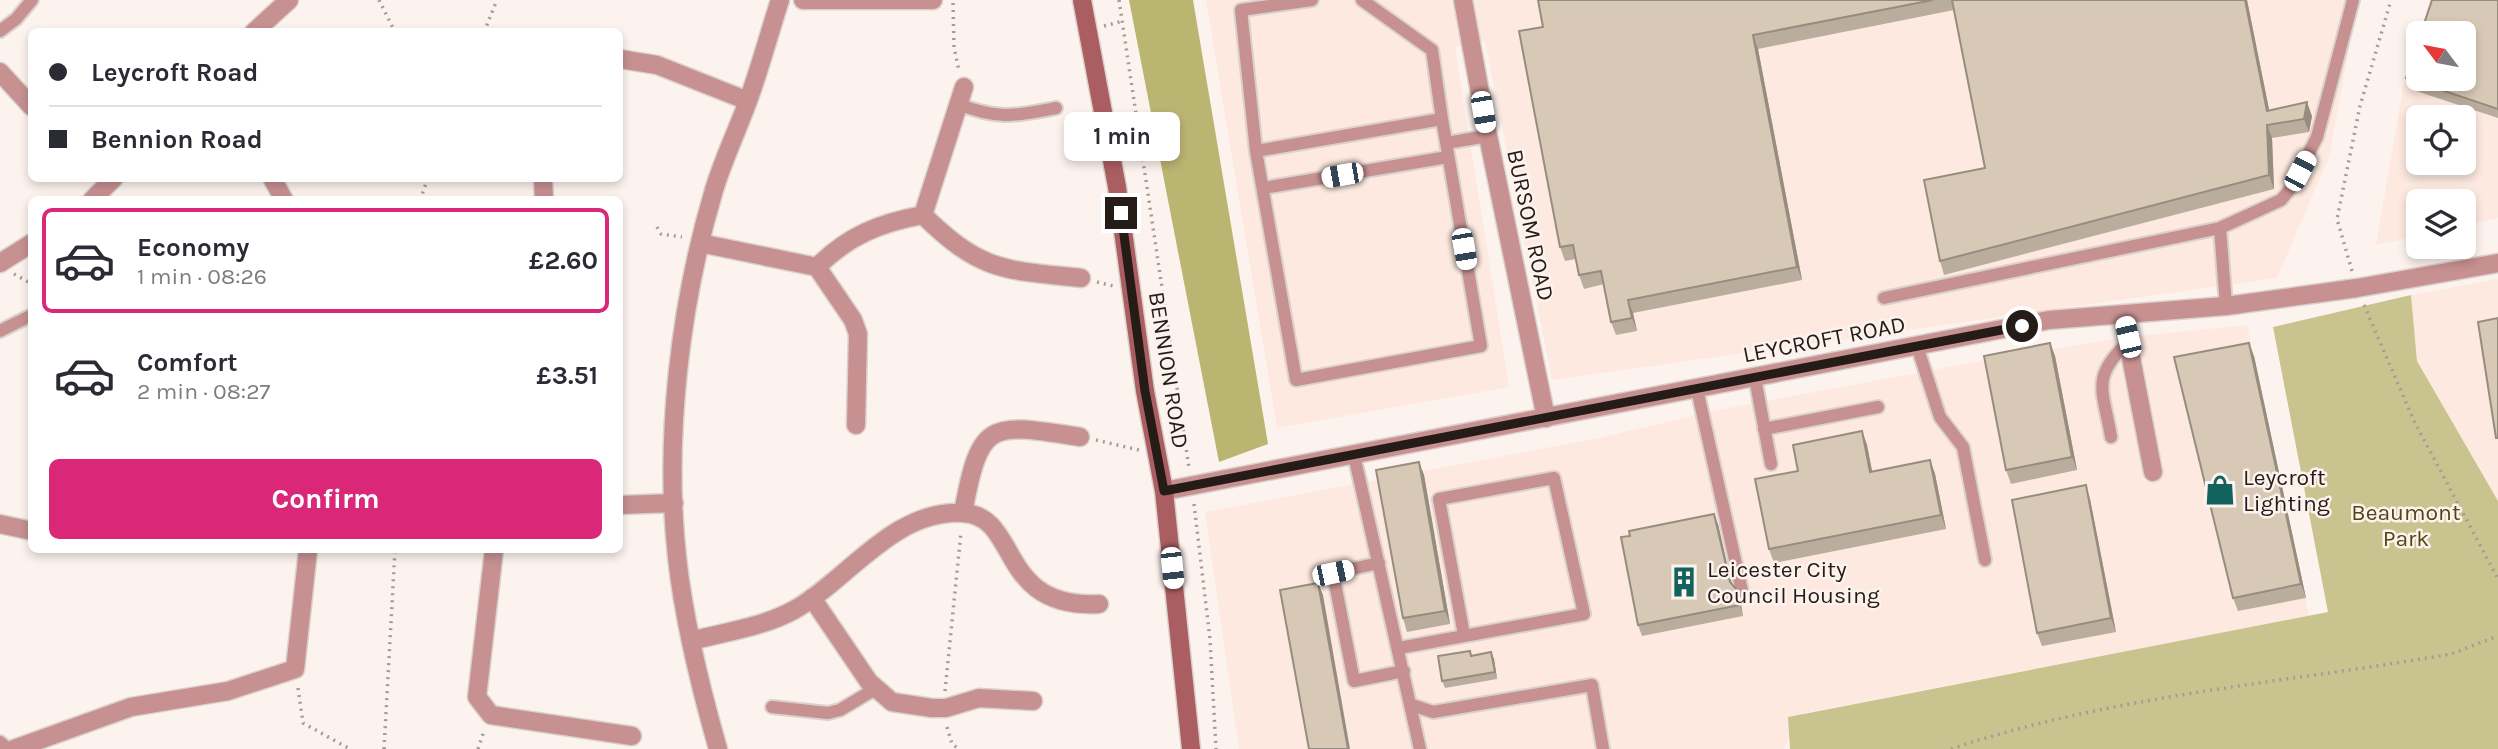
<!DOCTYPE html>
<meta charset="utf-8">
<style>
body{margin:0;font-family:Karla,sans-serif;background:#f7f7f7;color:#2b2b33;height:100vh;display:flex;flex-direction:column;font-size:26px;white-space:nowrap}
*{box-sizing:border-box;margin:0}
p{font-size:23px;color:#7c7c81}
.icon{flex:none;width:38px;height:38px;fill:none;stroke:currentColor;stroke-width:2;stroke-linecap:round;stroke-linejoin:round}
.map{position:relative;flex:1;overflow:hidden}
.drawer{position:absolute;left:28px;top:196px;width:595px;height:357px;display:flex;flex-direction:column;background:#fff;border-radius:10px;box-shadow:0 4px 10px #0003}
.drawer>*{flex:none}
.banner{position:absolute;left:28px;top:28px;width:595px;height:154px;border-radius:10px;box-shadow:0 4px 10px #0003;display:grid;align-content:center;height:154px;padding:0 21px;background:#fff}
.needle{width:46px;rotate:302deg}
.buttons{position:absolute;left:2406px;top:21px;display:grid;gap:14px}
.buttons a{display:grid;place-items:center;width:70px;height:70px;border-radius:10px;background:#fff;box-shadow:0 4px 10px #0003;font-size:35px}
.end{position:absolute;width:32px;height:32px;margin:-16px;border:9px solid #251c18;background:#fff;box-shadow:0 0 0 4px #fff}
.from{border-radius:50%}
.bubble{position:absolute;height:49px;border-radius:10px;background:#fff;box-shadow:0 4px 10px #0003;font-size:23px;font-weight:700;line-height:49px;text-align:center}
.car{position:absolute;width:21px;height:42px;margin:-21px -10px;border-radius:9px;box-shadow:0 0 5px 2px #0007;background:linear-gradient(#fff 24%,#345 0 40%,#fff 0 76%,#345 0 86%,#fff 0)}
.banner b{display:flex;align-items:center;gap:24px;height:66px;font-size:26px}
.banner b+b{border-top:2px solid #e1e1e2}
.banner i{width:18px;height:18px;background:#2b2b33}
ul{padding:12px 0 0;list-style:none}
li{display:flex;align-items:center;gap:21px;height:105px;margin:0 14px 10px;padding:0 7px;border:4px solid transparent;border-radius:10px}
li div{flex:1}
li b{display:block;font-size:26px}
li em{font-style:normal;font-weight:700}
li.current{border-color:#db2777}
li>.icon{width:63px;height:63px;stroke-width:1.5}
.primary-button{display:flex;gap:14px;margin-top:auto;padding:14px 21px}
.primary-button a{flex:1;height:80px;border-radius:10px;background:#db2777;color:#fff;font-size:28px;font-weight:700;line-height:80px;text-align:center}
.map>svg:first-child{display:block}
.built{fill:#fde9e0;fill-rule:evenodd}
.green{fill:#c9c48f}
.forest{fill:#bbb572}
.lines{fill:none;stroke-linecap:round;stroke-linejoin:round}
.lane-casing{stroke:#dad1cc;stroke-width:16}
.street-casing{stroke:#dad1cc;stroke-width:21}
.secondary-casing{stroke:#dad1cc;stroke-width:21}
.path{stroke:#a59c97;stroke-width:3.5;stroke-dasharray:2 5;stroke-linecap:butt}
.lane{stroke:#c79091;stroke-width:12}
.street{stroke:#c79091;stroke-width:18}
.secondary{stroke:#ab5e62;stroke-width:18}
.wall{fill:#baad9d}
.shaded-wall{fill:#978d7f}
.building{fill:#d8c9b6;stroke:#978d7f;stroke-width:2}
.route{stroke:#251c18;stroke-width:9}
.labels{text-anchor:middle;stroke-width:5;stroke-linejoin:round;paint-order:stroke}
.street-label{font-size:23px;fill:#251c18;stroke:#fdf3ee}
.poi-label{font-size:23px;fill:#251c18;stroke:#fdf3ee;text-anchor:start}
.park-label{font-size:23px;fill:#4d4814;stroke:#fdf3ee}
</style>
<div class="map">
<svg width="2498" height="749" viewBox="0 0 2498 749">
<rect width="100%" height="100%" fill="#fdf3ee"/>
<path class="built" d="M 1206,0 L 2358,0 L 2329,157 L 2277,278 L 1552,380 L 1485,41 L 1455,47 L 1509,387 L 1277,428 Z
M 2430,0 L 2498,0 L 2498,218 L 2464,226 L 2464,201 L 2418,201 L 2418,236 L 2376,245 L 2403,88 L 2418,38 L 2418,79 L 2464,79 L 2464,33 L 2420,33 ZM 2418,117 L 2464,117 L 2464,163 L 2418,163 Z
M 2498,279 L 2498,501 L 2417,361 L 2411,295 Z
M 2247,325 L 2309,616 L 1804,713 L 1783,749 L 1239,749 L 1205,512 L 1599,438 L 1718,410 L 1986,360 L 2128,337 Z"/>
<path class="green" d="M 2411,295 L 2417,361 L 2498,501 L 2498,749 L 1790,749 L 1788,717 L 2328,612 L 2273,327 Z"/>
<path class="forest" d="M 1129,0 L 1193,0 L 1268,444 L 1219,462 Z"/>
<g class="lines">
<g class="lane-casing">
<path id="lane" d="M 1362,0 L 1432,50 L 1442,119
M 0,31 L 16,19 L 32,0
M 958,104 C 999,120 1014,116 1056,108
M 1442,119 L 1481,346 L 1296,380 L 1256,151 Z
M 1446,143 L 1488,136
M 1256,151 L 1241,10 L 1312,0
M 1263,188 L 1448,157
M 2220,228 L 2226,306
M 1884,298 L 2220,228 L 2281,200 L 2291,188 L 2317,137 L 2353,0
M 0,331 L 32,315
M 1917,346 L 1940,417 L 1963,447 L 1985,560
M 1755,378 L 1771,464
M 1697,389 L 1742,591
M 1764,429 L 1878,407
M 2111,437 C 2103,389 2090,378 2129,341
M 1354,455 L 1420,749
M 1379,563 L 1333,573 L 1354,681 L 1404,671
M 1399,648 L 1584,614 L 1554,478 L 1439,499 L 1464,635
M 1412,705 L 1433,712 L 1592,685 L 1603,749
M 772,707 L 828,713 L 840,710 L 875,689
M 0,742 L 8,749"/>
</g>
<g class="street-casing">
<path id="street" d="M 803,0 L 933,0
M 1463,0 L 1488,136 L 1546,418
M 254,32 L 289,0
M 620,59 L 657,65 L 748,101
M 0,72 L 32,107
M 272,178 L 284,200
M 543,178 L 544,200
M 92,200 L 114,178
M 923,215 L 964,87
M 700,243 L 817,267 C 848,236 879,223 923,215 C 981,272 1004,270 1081,278
M 0,263 L 32,243
M 817,267 L 853,320 L 858,334 L 856,425
M 2123,316 L 2153,472
M 1164,491 L 2049,320 L 2226,306 L 2357,288 L 2498,263
M 620,505 L 674,503
M 963,513 C 980,419 990,423 1080,437
M 0,524 L 32,531
M 494,550 L 477,697 L 491,715 L 632,736
M 812,598 L 869,682 L 892,702 L 932,708 L 946,708 L 979,698 L 1033,701
M 691,641 C 725,632 763,627 794,610 C 848,580 893,509 963,513 C 1021,516 996,609 1099,604
M 14,749 L 131,707 L 228,691 L 295,669 L 308,550
M 718,749 C 700,686 684,622 677,557 C 664,439 680,304 714,190 C 723,160 737,131 748,101 C 760,68 769,34 780,0"/>
</g>
<g class="secondary-casing">
<path id="secondary" d="M 1082,0 L 1117,187 L 1145,391 L 1164,491 L 1191,749"/>
</g>
<path class="path" d="M 379,0 L 395,32
M 1119,0 L 1189,468
M 953,3 L 954,47 L 959,71
M 1104,26 L 1123,21
M 484,32 L 497,0
M 420,200 L 428,178
M 657,227 L 661,234 L 682,237
M 2352,271 L 2337,219 L 2360,106 L 2391,0
M 14,274 L 32,284
M 1097,282 L 1113,286
M 2364,305 L 2414,421 L 2498,579
M 1096,440 L 1139,450
M 1194,504 L 1210,639 L 1216,749
M 298,688 L 303,723 L 350,749
M 945,691 L 961,532
M 947,727 L 952,744 L 959,749
M 384,749 L 395,550
M 478,749 L 484,731
M 1951,749 C 2112,695 2284,683 2451,654 L 2498,636"/>
<use href="#lane" class="lane"/>
<use href="#street" class="street"/>
<use href="#secondary" class="secondary"/>
</g>
<path class="wall" d="M 1538,0 L 2247,0 L 2269,110 L 2312,116 L 2309,132 L 2272,138 L 2274,189 L 1944,275 L 1940,261 L 1985,168 L 1954,10 L 1758,49 L 1802,280 L 1633,313 L 1637,331 L 1616,335 L 1611,322 L 1604,284 L 1584,289 L 1579,275 L 1576,259 L 1565,261 L 1560,247 L 1543,27 Z
M 2498,0 L 2498,118 L 2410,89 L 2406,78 Z
M 2050,343 L 2055,356 L 2077,470 L 2011,484 L 2006,470 Z
M 2254,356 L 2306,598 L 2238,611 L 2233,598 Z
M 1862,431 L 1867,445 L 1872,472 L 1930,460 L 1935,474 L 1946,529 L 1774,563 L 1769,549 L 1798,471 Z
M 1419,462 L 1424,475 L 1450,624 L 1407,632 L 1403,618 Z
M 2090,499 L 2116,632 L 2042,646 L 2037,633 Z
M 1718,524 L 1732,584 L 1736,589 L 1740,599 L 1743,616 L 1642,636 L 1638,625 Z
M 1491,652 L 1494,659 L 1497,679 L 1445,688 L 1442,681 L 1472,655 Z"/>
<path class="shaded-wall" d="M 2245,0 L 2247,0 L 2272,124 L 2267,111 Z
M 1753,35 L 1758,49 L 1802,280 L 1797,267 Z
M 2307,102 L 2312,116 L 2309,132 L 2304,119 Z
M 2267,125 L 2272,138 L 2274,189 L 2269,175 Z
M 1628,300 L 1633,313 L 1637,331 L 1632,318 Z
M 2050,343 L 2055,356 L 2077,470 L 2072,457 Z
M 2249,343 L 2254,356 L 2306,598 L 2301,584 Z
M 1862,431 L 1867,445 L 1875,486 L 1870,472 Z
M 1930,460 L 1935,474 L 1946,529 L 1941,515 Z
M 1419,462 L 1424,475 L 1450,624 L 1445,611 Z
M 2086,485 L 2090,499 L 2116,632 L 2111,618 Z
M 1714,514 L 1718,524 L 1733,593 L 1730,582 Z
M 1318,583 L 1323,595 L 1350,749 L 1348,749 Z
M 1736,589 L 1740,599 L 1743,616 L 1740,605 Z
M 1491,652 L 1494,659 L 1497,679 L 1495,672 Z"/>
<path class="building" d="M 1538,0 L 1933,0 L 1753,35 L 1797,267 L 1628,300 L 1632,318 L 1611,322 L 1601,271 L 1579,275 L 1573,245 L 1560,247 L 1519,31 L 1543,27 Z
M 1952,0 L 2245,0 L 2267,111 L 2307,102 L 2304,119 L 2267,125 L 2269,175 L 1940,261 L 1924,180 L 1985,168 Z
M 2432,0 L 2498,0 L 2498,109 L 2406,78 L 2418,42 L 2418,79 L 2464,79 L 2464,33 L 2421,33 Z
M 2498,318 L 2498,438 L 2496,438 L 2478,322 Z
M 2050,343 L 2072,457 L 2006,470 L 1984,356 Z
M 2249,343 L 2301,584 L 2233,598 L 2174,357 Z
M 1862,431 L 1870,472 L 1930,460 L 1941,515 L 1769,549 L 1755,479 L 1798,471 L 1793,445 Z
M 1419,462 L 1445,611 L 1403,618 L 1376,470 Z
M 2086,485 L 2111,618 L 2037,633 L 2012,500 Z
M 1714,514 L 1730,582 L 1736,589 L 1740,605 L 1638,625 L 1621,537 L 1630,536 L 1629,531 Z
M 1318,583 L 1348,749 L 1309,749 L 1280,590 Z
M 1470,651 L 1471,656 L 1491,652 L 1495,672 L 1442,681 L 1438,656 Z"/>
<g class="lines">
<path class="route" d="M 1121,213 L 1145,391 L 1164,491 L 2022,326"/>
</g>
<defs>
<g id="shop-bare" transform="scale(2.415)"><path d="M-5-2.5h2.3a2.7 3.5 0 0 1 5.4 0H5L5.5 6h-11ZM-1.5-2.5h3a1.5 2.3 0 0 0-3 0Z" fill="#13625e" stroke="#fdf3ee" stroke-width="2.5" paint-order="stroke"/></g>
<g id="building-bare" transform="scale(2.415)"><path d="M-4-6H4V6H1V3H-1V6H-4ZM-2.5-4.3h1.7v1.8h-1.7ZM.8-4.3h1.7v1.8H.8ZM-2.5-1h1.7V.8h-1.7ZM.8-1h1.7V.8H.8Z" fill="#13625e" stroke="#fdf3ee" stroke-width="2.5" paint-order="stroke"/></g>
</defs>
<g fill-rule="evenodd">
<use href="#shop-bare" x="2220" y="490"/>
<use href="#building-bare" x="1684" y="582"/>
</g>
<g class="labels">
<g class="street-label">
<text transform="translate(1531 225) rotate(78)" y="8">BURSOM ROAD</text>
<text transform="translate(1824 339) rotate(-11)" y="8">LEYCROFT ROAD</text>
<text transform="translate(1169 370) rotate(81)" y="8">BENNION ROAD</text>
</g>
<g class="poi-label">
<text x="2243" y="485">Leycroft<tspan x="2243" dy="26">Lighting</tspan></text>
<text x="1707" y="577">Leicester City<tspan x="1707" dy="26">Council Housing</tspan></text>
</g>
<g class="park-label">
<text x="2406" y="520">Beaumont<tspan x="2406" dy="26">Park</tspan></text>
</g>
</g>
</svg>
<div class="buttons">
<a><svg class="needle" viewBox="-14 -14 28 28"><path d="M0-13l5 13h-10z" fill="#e53935"/><path d="M0 13l5-13h-10z" fill="#7c7c81"/></svg></a>
<a><svg class="icon" aria-label="locate" viewBox="0 0 24 24"><circle cx="12" cy="12" r="6"/><path d="M12 2v4M12 18v4M2 12h4M18 12h4"/></svg></a>
<a><svg class="icon" aria-label="layers" viewBox="0 0 24 24"><path d="M12 4l9 5-9 5-9-5zM3 14l9 5 9-5"/></svg></a>
</div>
<i class="end from" style="left:2022px;top:326px"></i>
<i class="end" style="left:1121px;top:213px"></i>
<div class="bubble" style="left:1064px;top:112px;width:116px">1 min</div>
<i class="car" style="left:1483px;top:112px;rotate:170deg"></i>
<i class="car" style="left:2300px;top:171px;rotate:28deg"></i>
<i class="car" style="left:1342px;top:175px;rotate:260deg"></i>
<i class="car" style="left:1464px;top:249px;rotate:170deg"></i>
<i class="car" style="left:2128px;top:337px;rotate:347deg"></i>
<i class="car" style="left:1172px;top:568px;rotate:174deg"></i>
<i class="car" style="left:1333px;top:573px;rotate:78deg"></i>
<div class="banner">
<b><i class="from"></i>Leycroft Road</b>
<b><i></i>Bennion Road</b>
</div>
<section class="drawer">
<ul>
<li class="current"><svg class="icon" aria-label="car" viewBox="0 0 24 24"><path d="M5 17H2v-5l4-1 3-4h7l3 4 3 1v5h-3M9 17h6M6 11h13"/><circle cx="7" cy="17" r="2"/><circle cx="17" cy="17" r="2"/></svg><div><b>Economy</b><p>1 min · 08:26</p></div><em>£2.60</em></li>
<li><svg class="icon" aria-label="car" viewBox="0 0 24 24"><path d="M5 17H2v-5l4-1 3-4h7l3 4 3 1v5h-3M9 17h6M6 11h13"/><circle cx="7" cy="17" r="2"/><circle cx="17" cy="17" r="2"/></svg><div><b>Comfort</b><p>2 min · 08:27</p></div><em>£3.51</em></li>
</ul>
<div class="primary-button"><a>Confirm</a></div>
</section>
</div>
